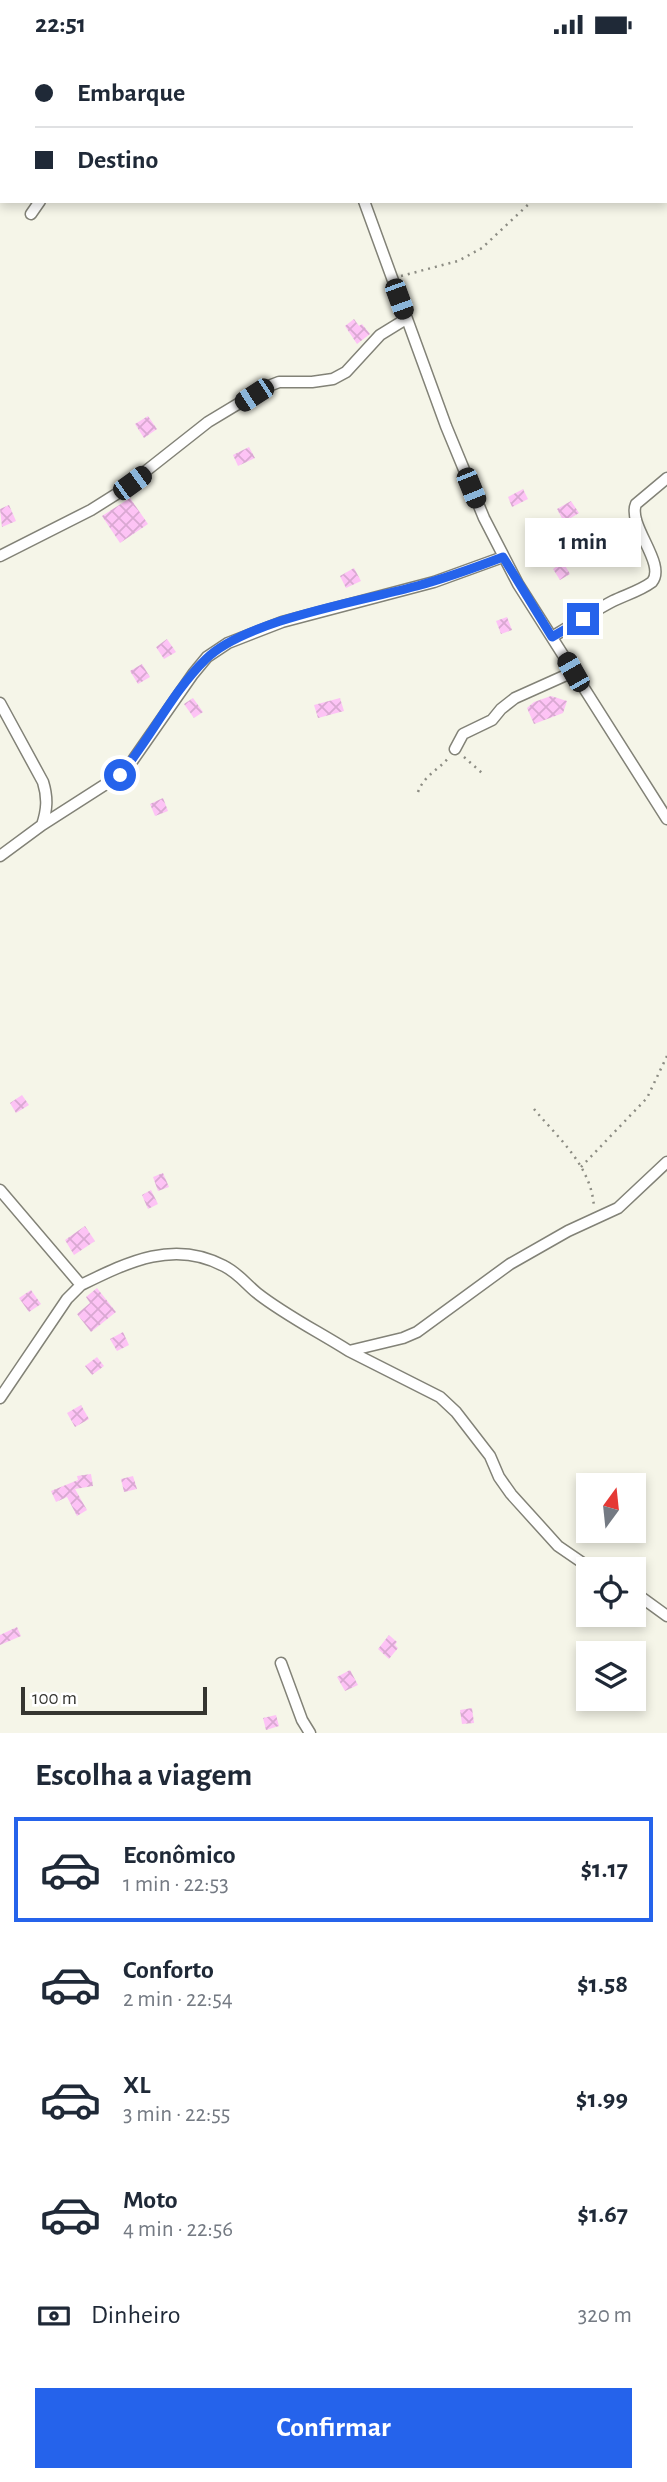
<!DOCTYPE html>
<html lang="pt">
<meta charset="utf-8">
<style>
body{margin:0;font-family:"Alegreya Sans",sans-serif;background:#f2f2f3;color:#1f2937;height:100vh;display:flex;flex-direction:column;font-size:26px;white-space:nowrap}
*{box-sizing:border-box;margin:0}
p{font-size:23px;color:#747a83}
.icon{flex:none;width:38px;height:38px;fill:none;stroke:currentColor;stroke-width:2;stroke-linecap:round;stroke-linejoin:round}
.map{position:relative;height:1684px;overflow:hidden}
.details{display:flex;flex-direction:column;background:#fff;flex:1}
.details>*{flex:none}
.top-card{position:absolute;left:0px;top:0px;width:668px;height:154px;box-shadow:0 4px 10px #0003;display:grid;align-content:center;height:154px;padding:0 35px;background:#fff}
.needle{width:46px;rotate:15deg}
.controls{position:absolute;left:576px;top:1424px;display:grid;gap:14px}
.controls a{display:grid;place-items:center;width:70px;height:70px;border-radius:0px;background:#fff;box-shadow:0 4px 10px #0003;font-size:35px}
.scale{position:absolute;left:21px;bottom:18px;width:186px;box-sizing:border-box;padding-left:7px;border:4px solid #353530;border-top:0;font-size:19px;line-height:24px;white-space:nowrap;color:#353530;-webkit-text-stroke:5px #fff;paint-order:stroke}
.end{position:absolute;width:32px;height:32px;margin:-16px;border:9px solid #2563eb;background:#fff;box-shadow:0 0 0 4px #fff}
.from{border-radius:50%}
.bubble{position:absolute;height:49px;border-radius:0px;background:#fff;box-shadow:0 4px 10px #0003;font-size:23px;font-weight:700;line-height:49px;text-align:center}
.car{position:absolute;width:21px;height:42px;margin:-21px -10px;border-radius:9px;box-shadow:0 0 5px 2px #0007;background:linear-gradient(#222 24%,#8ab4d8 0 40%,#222 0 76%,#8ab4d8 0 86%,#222 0)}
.top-card b{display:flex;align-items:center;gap:24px;height:66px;font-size:26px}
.top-card b+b{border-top:2px solid #e0e1e3}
.top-card i{width:18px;height:18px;background:#1f2937}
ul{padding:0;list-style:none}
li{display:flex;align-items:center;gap:21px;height:105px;margin:0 14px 10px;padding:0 21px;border:4px solid transparent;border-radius:0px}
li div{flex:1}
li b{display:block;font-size:26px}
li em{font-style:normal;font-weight:700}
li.on{border-color:#2563eb}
li>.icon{width:63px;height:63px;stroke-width:1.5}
h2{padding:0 35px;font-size:32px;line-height:84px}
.pay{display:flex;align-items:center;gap:18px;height:77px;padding:0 35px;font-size:26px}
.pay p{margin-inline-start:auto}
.button{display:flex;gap:14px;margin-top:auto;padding:14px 35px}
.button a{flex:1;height:80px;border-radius:0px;background:#2563eb;color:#fff;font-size:28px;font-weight:700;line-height:80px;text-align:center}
.status{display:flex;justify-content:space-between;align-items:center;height:49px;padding:0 35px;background:#fff;direction:ltr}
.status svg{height:19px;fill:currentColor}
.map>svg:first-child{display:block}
.building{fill:url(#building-cross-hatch)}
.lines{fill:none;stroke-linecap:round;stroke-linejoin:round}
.street-casing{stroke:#828277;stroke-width:13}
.path{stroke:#8c8c83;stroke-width:2.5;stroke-dasharray:2 5;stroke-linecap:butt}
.street{stroke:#fff;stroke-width:10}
.route{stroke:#2563eb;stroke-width:9}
</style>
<div class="status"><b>22:51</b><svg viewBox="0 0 49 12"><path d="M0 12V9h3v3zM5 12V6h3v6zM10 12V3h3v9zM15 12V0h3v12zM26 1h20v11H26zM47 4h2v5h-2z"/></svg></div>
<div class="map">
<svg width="667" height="1684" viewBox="0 0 667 1684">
<defs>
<pattern id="building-cross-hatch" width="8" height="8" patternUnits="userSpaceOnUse" patternTransform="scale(1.75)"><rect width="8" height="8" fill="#fdc3f5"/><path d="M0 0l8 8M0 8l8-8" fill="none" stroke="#d9a8d2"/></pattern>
</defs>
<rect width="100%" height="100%" fill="#f5f5e8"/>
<path class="building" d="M 354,270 L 359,277 L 362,275 L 370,285 L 357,295 L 345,277 Z
M 148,367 L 157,380 L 144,389 L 135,375 Z
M 249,398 L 255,409 L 238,417 L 233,406 Z
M 523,440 L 528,450 L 512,458 L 508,448 Z
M 130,449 L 148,475 L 120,494 L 102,467 Z
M 571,452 L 579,464 L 564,473 L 557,460 Z
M 9,456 L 16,472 L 2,478 L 0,460 Z
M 563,513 L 570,525 L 560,531 L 553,520 Z
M 354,519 L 361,532 L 346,539 L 340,527 Z
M 507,568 L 512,581 L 501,585 L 496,572 Z
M 167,590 L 176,603 L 164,610 L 156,598 Z
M 142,615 L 150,628 L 138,635 L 130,622 Z
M 551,647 L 567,652 L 563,664 L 534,675 L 527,659 L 534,653 Z
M 193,649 L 203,663 L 194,669 L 184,655 Z
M 340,649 L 344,662 L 318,669 L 314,656 Z
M 163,749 L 168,762 L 155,767 L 150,755 Z
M 22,1046 L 29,1056 L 16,1064 L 10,1054 Z
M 163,1124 L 169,1138 L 158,1142 L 153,1128 Z
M 151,1141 L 158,1155 L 148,1160 L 142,1146 Z
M 85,1177 L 95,1192 L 74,1206 L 65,1191 Z
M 97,1239 L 116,1263 L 91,1283 L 77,1265 L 90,1254 L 86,1248 Z
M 31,1241 L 41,1255 L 29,1263 L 19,1249 Z
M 123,1283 L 129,1296 L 117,1302 L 110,1290 Z
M 97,1308 L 104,1317 L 92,1326 L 85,1317 Z
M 81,1356 L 89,1370 L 75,1378 L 67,1364 Z
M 91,1425 L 93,1437 L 75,1440 L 87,1461 L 77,1467 L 67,1448 L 56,1453 L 51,1442 L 78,1431 L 77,1427 Z
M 133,1427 L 137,1440 L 124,1443 L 121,1430 Z
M 17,1578 L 21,1587 L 0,1596 L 0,1586 Z
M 389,1586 L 397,1593 L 395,1596 L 398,1599 L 389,1610 L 378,1600 Z
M 350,1621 L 358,1636 L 345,1642 L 337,1628 Z
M 472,1659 L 474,1674 L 462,1675 L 460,1661 Z
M 276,1666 L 279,1677 L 266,1681 L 263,1669 Z"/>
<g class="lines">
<g class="street-casing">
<path id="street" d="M 46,0 L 47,2
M 329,0 L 329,2
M 0,2 L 3,0
M 364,152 L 446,377 L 484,469 L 518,535 L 667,770
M 31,165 L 40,152
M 0,507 L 91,461 L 118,444 L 208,373 L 266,338 L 279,333 L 312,333 L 333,330 L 346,323 L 380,286 L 406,270
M 552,588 C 572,576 592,563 613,552 C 625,546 640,542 652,533 C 667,515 627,476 636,455 L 667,429
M 0,654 L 43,733 C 48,749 47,761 42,776
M 455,700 L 463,685 L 492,671 L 501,660 L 515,649 L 573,623
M 0,807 L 42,776 L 120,726 L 133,711 L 193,625 L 207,608 L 228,594 L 282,573 L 434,533 L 503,508
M 0,1141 L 81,1236 C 128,1213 174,1190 224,1217 C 238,1224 246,1235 257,1244 C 285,1266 319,1283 349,1302 L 403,1289 L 417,1283 L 510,1215 L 568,1182 L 618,1159 L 667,1113
M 349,1302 L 440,1348 L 456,1363 L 490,1407 L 499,1428 L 511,1445 L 558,1497 L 593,1521
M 0,1349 L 67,1250 L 81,1236
M 634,1543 L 667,1567
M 281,1614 L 302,1671 L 310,1684"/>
</g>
<path class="path" d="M 589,0 L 590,2
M 401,227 L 458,212 L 482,199 L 532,152
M 464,708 L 482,724
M 418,743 C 425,725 439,721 450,707
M 534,1060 C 558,1089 592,1117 594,1159
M 581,1118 L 647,1049 L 667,1007"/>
<use href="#street" class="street"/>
</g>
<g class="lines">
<path class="route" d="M 120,726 C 151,689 172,643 206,610 C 245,571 362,552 417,537 C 446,529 474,519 503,508 L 552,588 L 583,570"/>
</g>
</svg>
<div class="controls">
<a><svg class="needle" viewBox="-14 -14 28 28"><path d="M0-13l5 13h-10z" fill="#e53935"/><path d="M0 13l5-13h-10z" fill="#747a83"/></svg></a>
<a><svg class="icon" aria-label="locate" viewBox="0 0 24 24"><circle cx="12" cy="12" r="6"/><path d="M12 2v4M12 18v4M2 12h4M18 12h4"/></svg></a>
<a><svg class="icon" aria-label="layers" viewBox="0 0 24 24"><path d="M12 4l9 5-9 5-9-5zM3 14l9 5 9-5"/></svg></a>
</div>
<div class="scale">100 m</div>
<i class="end from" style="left:120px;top:726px"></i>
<i class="end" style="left:583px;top:570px"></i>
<div class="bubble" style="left:525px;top:469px;width:116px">1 min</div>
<i class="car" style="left:399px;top:250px;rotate:160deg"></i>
<i class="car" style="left:254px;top:346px;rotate:237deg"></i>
<i class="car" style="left:132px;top:434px;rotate:54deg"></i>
<i class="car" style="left:471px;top:439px;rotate:158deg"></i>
<i class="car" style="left:573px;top:623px;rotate:330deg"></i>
<div class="top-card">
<b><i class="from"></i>Embarque</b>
<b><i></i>Destino</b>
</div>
</div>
<section class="details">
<h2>Escolha a viagem</h2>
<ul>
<li class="on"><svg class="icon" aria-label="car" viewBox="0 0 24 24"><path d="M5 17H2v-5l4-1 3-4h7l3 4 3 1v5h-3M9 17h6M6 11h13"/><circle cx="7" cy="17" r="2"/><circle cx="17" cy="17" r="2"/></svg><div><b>Econômico</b><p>1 min · 22:53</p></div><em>$1.17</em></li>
<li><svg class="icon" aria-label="car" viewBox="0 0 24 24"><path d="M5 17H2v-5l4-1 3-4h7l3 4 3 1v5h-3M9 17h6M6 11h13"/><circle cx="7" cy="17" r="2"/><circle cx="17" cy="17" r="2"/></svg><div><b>Conforto</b><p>2 min · 22:54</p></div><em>$1.58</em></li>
<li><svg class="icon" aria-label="car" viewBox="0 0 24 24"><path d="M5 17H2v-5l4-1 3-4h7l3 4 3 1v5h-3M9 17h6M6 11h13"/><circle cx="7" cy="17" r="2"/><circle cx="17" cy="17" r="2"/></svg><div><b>XL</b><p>3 min · 22:55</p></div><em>$1.99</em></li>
<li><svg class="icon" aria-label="car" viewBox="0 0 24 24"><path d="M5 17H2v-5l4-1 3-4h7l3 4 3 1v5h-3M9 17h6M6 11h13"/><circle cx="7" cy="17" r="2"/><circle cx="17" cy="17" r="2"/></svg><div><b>Moto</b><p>4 min · 22:56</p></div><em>$1.67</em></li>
</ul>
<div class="pay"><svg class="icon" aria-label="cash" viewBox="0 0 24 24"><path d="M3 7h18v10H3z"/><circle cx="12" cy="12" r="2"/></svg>Dinheiro<p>320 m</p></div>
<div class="button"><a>Confirmar</a></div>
</section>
